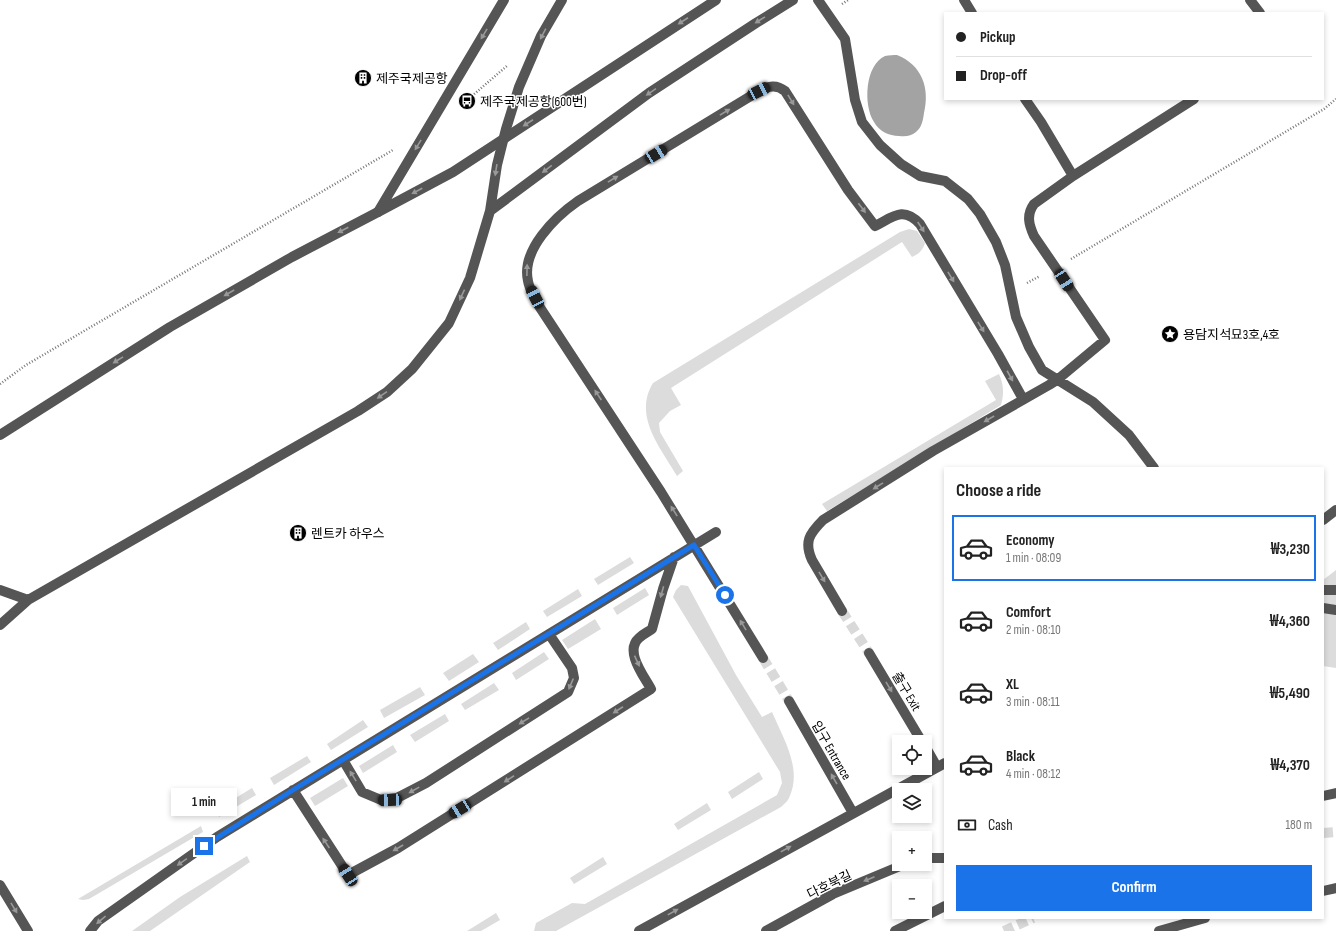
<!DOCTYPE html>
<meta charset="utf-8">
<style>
body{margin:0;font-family:"Sofia Sans Condensed","Noto Sans KR",sans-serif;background:#f6f6f6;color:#222;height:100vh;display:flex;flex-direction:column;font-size:15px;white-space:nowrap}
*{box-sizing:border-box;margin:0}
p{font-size:13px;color:#767676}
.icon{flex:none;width:22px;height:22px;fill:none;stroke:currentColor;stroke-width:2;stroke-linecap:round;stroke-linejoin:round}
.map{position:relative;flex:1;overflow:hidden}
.sheet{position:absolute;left:944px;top:467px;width:380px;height:452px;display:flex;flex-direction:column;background:#fff;border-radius:0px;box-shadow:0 2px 6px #0003}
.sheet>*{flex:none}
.guide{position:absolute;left:944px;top:12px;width:380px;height:88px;border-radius:0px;box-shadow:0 2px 6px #0003;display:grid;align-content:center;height:88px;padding:0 12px;background:#fff}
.tools{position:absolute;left:892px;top:735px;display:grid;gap:8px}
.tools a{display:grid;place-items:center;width:40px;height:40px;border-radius:0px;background:#fff;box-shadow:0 2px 6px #0003;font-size:20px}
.end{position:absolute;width:18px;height:18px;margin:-9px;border:5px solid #1a73e8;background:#fff;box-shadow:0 0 0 2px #fff}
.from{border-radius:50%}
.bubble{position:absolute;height:28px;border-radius:0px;background:#fff;box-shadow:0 2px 6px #0003;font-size:13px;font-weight:700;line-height:28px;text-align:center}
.car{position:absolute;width:12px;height:24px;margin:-12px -6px;border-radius:5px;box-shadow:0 0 3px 1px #0007;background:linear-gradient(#222 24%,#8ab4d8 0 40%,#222 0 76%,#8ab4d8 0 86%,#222 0)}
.guide b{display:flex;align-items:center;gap:14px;height:38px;font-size:15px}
.guide b+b{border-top:1px solid #e0e0e0}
.guide i{width:10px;height:10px;background:#222}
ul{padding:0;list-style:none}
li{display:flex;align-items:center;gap:12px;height:66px;margin:0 8px 6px;padding:0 4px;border:2px solid transparent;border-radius:0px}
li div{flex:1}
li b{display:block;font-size:15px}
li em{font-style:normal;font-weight:700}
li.current{border-color:#1a73e8}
li>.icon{width:36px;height:36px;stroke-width:1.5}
h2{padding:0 12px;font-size:18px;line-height:48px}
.pay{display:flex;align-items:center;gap:10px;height:44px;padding:0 12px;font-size:15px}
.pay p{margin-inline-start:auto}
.cta{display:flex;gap:8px;margin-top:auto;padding:8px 12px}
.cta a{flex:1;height:46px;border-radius:0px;background:#1a73e8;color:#fff;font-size:16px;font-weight:700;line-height:46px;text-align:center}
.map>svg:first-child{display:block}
.green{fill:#dcdcdc}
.water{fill:#a3a3a3}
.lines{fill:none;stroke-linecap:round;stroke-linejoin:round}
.minor-tunnel{stroke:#d9d9d9;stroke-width:10;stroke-dasharray:10 5;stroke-linecap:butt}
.path{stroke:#777;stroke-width:2.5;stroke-dasharray:1 2;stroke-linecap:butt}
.minor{stroke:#555;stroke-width:10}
.minor-bridge{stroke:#555;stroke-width:10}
.oneway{fill:#999}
.route{stroke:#1a73e8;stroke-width:5}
.labels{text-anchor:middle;stroke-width:3;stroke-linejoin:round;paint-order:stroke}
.poi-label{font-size:13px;fill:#000;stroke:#fff;text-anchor:start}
.street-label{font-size:13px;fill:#000;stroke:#fff}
</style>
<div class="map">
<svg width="1336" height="931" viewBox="0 0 1336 931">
<rect width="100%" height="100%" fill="#fff"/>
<path class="green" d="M 909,229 L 917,231 L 925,243 C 923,250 919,254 912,257 L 902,242 L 671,388 L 681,405 L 670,411 L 659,423 L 660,432 L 683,471 L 677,476 C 660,447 633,416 653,383 L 900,232 Z
M 999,374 C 1004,385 1004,394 1001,405 L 827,511 L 822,504 L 996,400 L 985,381 Z
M 630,557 L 634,563 L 598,585 L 594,579 Z
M 1336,570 L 1336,668 L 1323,666 L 1323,580 Z
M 681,585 L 688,586 L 736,675 L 762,717 L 772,712 C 783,738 803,769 789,798 C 788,801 784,804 781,807 L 556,931 L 534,931 L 536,923 L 572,903 L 585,904 L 777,795 L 782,783 L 780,772 L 673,597 L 676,590 Z
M 645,588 L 649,595 L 617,615 L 613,608 Z
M 578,589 L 582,596 L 547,617 L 543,611 Z
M 595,619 L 601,629 L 568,649 L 562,640 Z
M 526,622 L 530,629 L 498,650 L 493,643 Z
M 544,652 L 549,659 L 516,680 L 512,673 Z
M 473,654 L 479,662 L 449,681 L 443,673 Z
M 494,683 L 499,690 L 465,710 L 461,704 Z
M 420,687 L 425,695 L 384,718 L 380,710 Z
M 445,714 L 449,721 L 415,742 L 410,735 Z
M 363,720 L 368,727 L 331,750 L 327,744 Z
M 393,745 L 397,752 L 363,773 L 359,766 Z
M 307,756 L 311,762 L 274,785 L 270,778 Z
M 759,772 L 763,779 L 732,799 L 728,792 Z
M 343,778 L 348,786 L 315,806 L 310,798 Z
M 252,788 L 256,795 L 219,817 L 216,810 Z
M 707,803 L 711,810 L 678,830 L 674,824 Z
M 201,826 L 203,832 L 89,899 L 83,900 L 78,899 Z
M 247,856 L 250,862 L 150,931 L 132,931 L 180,897 Z
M 603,857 L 607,864 L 574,884 L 570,878 Z
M 496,913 L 500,920 L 481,931 L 467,931 Z"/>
<path class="water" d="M 897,55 C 922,65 930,88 924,113 C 923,120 922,127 916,132 C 911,136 906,137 899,136 C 889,136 879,131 874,122 C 863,105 865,65 885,56 C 889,55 894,55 897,55 Z"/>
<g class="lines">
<path class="minor-tunnel" d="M 842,611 L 869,653
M 763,658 L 789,701
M 1323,833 L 1336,832
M 1004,931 L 1033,918"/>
<path class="path" d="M 842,4 L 848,0
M 465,102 L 508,65
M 1071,259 L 1324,109 L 1336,99
M 1027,283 L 1040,276
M 0,384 L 26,365 L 393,150"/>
<path class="minor" d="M 818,0 L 845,39 L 855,100 L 862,122 L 880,145 L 901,164 L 920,176 L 945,181 L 968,199 L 980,214 L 996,242 L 1005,265 L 1016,317 L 1029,347 L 1042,370 L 1093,402 L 1129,435 L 1154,468
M 964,0 L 972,13
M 1250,0 L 1260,13
M 1025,99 L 1041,122 L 1073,176
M 490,211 L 649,93 L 756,23 L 793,0
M 0,435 L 170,327 L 292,257 L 378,212
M 1323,520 L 1336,510
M 0,590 L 28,600
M 1323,590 L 1336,590
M 1323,608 L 1336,610
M 842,611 L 812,560 C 804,542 809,534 823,520 L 933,451 L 1049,385 L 1057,380 L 1105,340 L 1034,236 C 1029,225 1026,215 1034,204 L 1073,176 L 1194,99
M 0,625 L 28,600 L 358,411 L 387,392 L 412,369 L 449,323 L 470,278 L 490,211 L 497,165 L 506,129 L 519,87 L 541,36 L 562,0
M 869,653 L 922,742
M 763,658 L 661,492 L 539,306 C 535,298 529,289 528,281 C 521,250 555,217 578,201 L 759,91 C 769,86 776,84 785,91 L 848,190 L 875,226 C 893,217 903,206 920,224 L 998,354 L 1023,399
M 789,701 L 853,813
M 925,746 L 937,767
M 343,760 L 362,792 L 381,800 L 397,798 L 426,783 L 568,692 L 574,678 L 572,668 L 549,634
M 293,790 L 348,875 L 398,848 L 651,689 C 644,676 624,651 639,638 C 643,634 648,632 652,629 L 663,589 L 674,557
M 1323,796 L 1336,793
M 925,858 L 945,858
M 0,885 L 28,931
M 1323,891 L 1336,888
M 90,931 L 98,921 L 217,837 L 716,532
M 639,931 L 945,763
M 766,931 L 833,894 L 905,864
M 895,931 L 945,906
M 1159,931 L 1205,918"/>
<path class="minor-bridge" d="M 378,212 L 453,172 L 716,0
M 378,212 L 504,0"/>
</g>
<defs><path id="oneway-solid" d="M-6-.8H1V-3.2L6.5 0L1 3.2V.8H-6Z"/></defs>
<g class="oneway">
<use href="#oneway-solid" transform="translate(760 20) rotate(148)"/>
<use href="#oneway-solid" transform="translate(683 21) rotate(147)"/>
<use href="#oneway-solid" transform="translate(484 34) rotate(121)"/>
<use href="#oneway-solid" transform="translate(543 34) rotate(118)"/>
<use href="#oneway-solid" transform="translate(651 92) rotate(146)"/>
<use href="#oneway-solid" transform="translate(791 100) rotate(59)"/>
<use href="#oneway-solid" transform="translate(725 112) rotate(-31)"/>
<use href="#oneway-solid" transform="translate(528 123) rotate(147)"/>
<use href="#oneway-solid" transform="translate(418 145) rotate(121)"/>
<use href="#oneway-solid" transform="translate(547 169) rotate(143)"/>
<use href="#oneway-solid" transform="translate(496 170) rotate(99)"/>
<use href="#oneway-solid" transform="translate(613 179) rotate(-31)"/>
<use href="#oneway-solid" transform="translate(417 191) rotate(152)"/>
<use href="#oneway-solid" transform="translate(862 208) rotate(53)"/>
<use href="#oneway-solid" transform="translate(921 227) rotate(57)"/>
<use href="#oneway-solid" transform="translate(343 230) rotate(153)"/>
<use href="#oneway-solid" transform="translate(527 270) rotate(-89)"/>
<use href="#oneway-solid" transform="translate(951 277) rotate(59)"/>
<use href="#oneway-solid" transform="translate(229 293) rotate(150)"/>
<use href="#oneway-solid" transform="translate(462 295) rotate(115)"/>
<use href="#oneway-solid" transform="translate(981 327) rotate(58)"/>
<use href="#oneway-solid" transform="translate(118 360) rotate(148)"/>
<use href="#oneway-solid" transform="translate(1010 376) rotate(61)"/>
<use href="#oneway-solid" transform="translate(382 395) rotate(146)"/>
<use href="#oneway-solid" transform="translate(598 395) rotate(-124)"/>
<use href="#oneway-solid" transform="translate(989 419) rotate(150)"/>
<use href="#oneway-solid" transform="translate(878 486) rotate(148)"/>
<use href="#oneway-solid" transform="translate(674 511) rotate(-122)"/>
<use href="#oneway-solid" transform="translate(822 577) rotate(59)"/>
<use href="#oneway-solid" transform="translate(662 592) rotate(106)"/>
<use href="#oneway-solid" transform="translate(743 625) rotate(-121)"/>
<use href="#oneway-solid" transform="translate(637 661) rotate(65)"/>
<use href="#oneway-solid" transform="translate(571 684) rotate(113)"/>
<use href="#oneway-solid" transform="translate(889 687) rotate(59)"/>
<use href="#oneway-solid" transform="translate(618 710) rotate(147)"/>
<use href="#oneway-solid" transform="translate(524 721) rotate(148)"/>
<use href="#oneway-solid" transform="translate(353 776) rotate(-122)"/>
<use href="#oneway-solid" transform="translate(509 779) rotate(147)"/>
<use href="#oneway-solid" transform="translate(834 779) rotate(-120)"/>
<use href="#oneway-solid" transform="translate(414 790) rotate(151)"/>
<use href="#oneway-solid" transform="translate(326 843) rotate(-124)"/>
<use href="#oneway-solid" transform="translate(398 848) rotate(150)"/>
<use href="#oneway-solid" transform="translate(786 849) rotate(-29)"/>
<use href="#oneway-solid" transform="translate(182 862) rotate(145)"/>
<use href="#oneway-solid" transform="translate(869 879) rotate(157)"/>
<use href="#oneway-solid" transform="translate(14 908) rotate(59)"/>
<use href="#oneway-solid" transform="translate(673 912) rotate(-29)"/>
<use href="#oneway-solid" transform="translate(101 920) rotate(140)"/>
</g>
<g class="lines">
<path class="route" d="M 204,846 L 293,790 L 694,545 L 725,595"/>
</g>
<defs>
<g id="building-disc" transform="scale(0.9)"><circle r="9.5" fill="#000" stroke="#fff"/><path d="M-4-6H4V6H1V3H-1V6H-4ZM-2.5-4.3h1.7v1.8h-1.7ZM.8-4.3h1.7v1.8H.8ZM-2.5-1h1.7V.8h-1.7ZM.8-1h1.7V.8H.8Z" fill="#fff"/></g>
<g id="bus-disc" transform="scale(0.9)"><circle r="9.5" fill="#000" stroke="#fff"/><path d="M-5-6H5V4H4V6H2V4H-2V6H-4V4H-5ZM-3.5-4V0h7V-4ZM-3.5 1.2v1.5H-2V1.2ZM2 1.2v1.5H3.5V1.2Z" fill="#fff"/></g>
<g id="sight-disc" transform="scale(0.9)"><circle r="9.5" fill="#000" stroke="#fff"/><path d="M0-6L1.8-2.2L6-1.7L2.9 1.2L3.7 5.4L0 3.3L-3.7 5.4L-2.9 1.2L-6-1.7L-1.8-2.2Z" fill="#fff"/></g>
</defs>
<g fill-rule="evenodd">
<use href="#building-disc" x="363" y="78"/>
<use href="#bus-disc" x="467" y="101"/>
<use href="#sight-disc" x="1170" y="334"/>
<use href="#building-disc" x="298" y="533"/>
</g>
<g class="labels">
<g class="poi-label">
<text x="376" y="83">제주국제공항</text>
<text x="480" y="106">제주국제공항(600번)</text>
<text x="1183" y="339">용담지석묘3호,4호</text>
<text x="311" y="538">렌트카 하우스</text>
</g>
<g class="street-label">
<text transform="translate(907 691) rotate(59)" y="5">출구 Exit</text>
<text transform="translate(832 750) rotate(60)" y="5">입구 Entrance</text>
<text transform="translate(829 884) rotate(-26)" y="5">다호북길</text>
</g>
</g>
</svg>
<div class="tools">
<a><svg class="icon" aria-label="locate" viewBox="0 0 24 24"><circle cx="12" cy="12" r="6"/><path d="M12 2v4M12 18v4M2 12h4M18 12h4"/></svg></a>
<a><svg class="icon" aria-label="layers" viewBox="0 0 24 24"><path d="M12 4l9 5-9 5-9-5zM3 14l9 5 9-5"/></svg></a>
<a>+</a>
<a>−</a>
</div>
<i class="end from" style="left:725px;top:595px"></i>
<i class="end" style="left:204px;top:846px"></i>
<div class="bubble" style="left:171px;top:788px;width:66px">1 min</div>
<i class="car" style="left:759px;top:91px;rotate:63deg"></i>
<i class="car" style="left:656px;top:154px;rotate:59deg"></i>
<i class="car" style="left:1064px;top:280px;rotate:147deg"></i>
<i class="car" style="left:535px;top:297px;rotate:333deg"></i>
<i class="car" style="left:390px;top:800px;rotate:268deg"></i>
<i class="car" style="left:460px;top:809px;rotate:239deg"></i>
<i class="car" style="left:348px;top:875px;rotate:327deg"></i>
<div class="guide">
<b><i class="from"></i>Pickup</b>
<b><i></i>Drop-off</b>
</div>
<section class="sheet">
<h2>Choose a ride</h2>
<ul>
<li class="current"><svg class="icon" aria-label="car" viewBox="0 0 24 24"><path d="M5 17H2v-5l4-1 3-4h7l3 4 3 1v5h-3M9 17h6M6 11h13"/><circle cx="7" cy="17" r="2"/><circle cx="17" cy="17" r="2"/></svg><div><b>Economy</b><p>1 min · 08:09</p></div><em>₩3,230</em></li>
<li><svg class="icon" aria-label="car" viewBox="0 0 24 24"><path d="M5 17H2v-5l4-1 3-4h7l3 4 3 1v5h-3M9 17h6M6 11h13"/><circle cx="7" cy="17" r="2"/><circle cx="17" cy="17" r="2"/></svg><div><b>Comfort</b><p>2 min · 08:10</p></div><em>₩4,360</em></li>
<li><svg class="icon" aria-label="car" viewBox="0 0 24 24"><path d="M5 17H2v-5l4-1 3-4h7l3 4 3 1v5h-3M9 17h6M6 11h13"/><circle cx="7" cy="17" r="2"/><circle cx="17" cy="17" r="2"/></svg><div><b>XL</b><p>3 min · 08:11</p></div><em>₩5,490</em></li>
<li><svg class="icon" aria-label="car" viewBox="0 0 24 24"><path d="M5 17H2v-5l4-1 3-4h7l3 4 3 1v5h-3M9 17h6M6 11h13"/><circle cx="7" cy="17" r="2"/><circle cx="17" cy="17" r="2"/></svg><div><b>Black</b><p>4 min · 08:12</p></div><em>₩4,370</em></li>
</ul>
<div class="pay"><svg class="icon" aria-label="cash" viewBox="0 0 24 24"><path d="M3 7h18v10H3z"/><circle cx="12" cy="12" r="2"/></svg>Cash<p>180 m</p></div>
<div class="cta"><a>Confirm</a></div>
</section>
</div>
